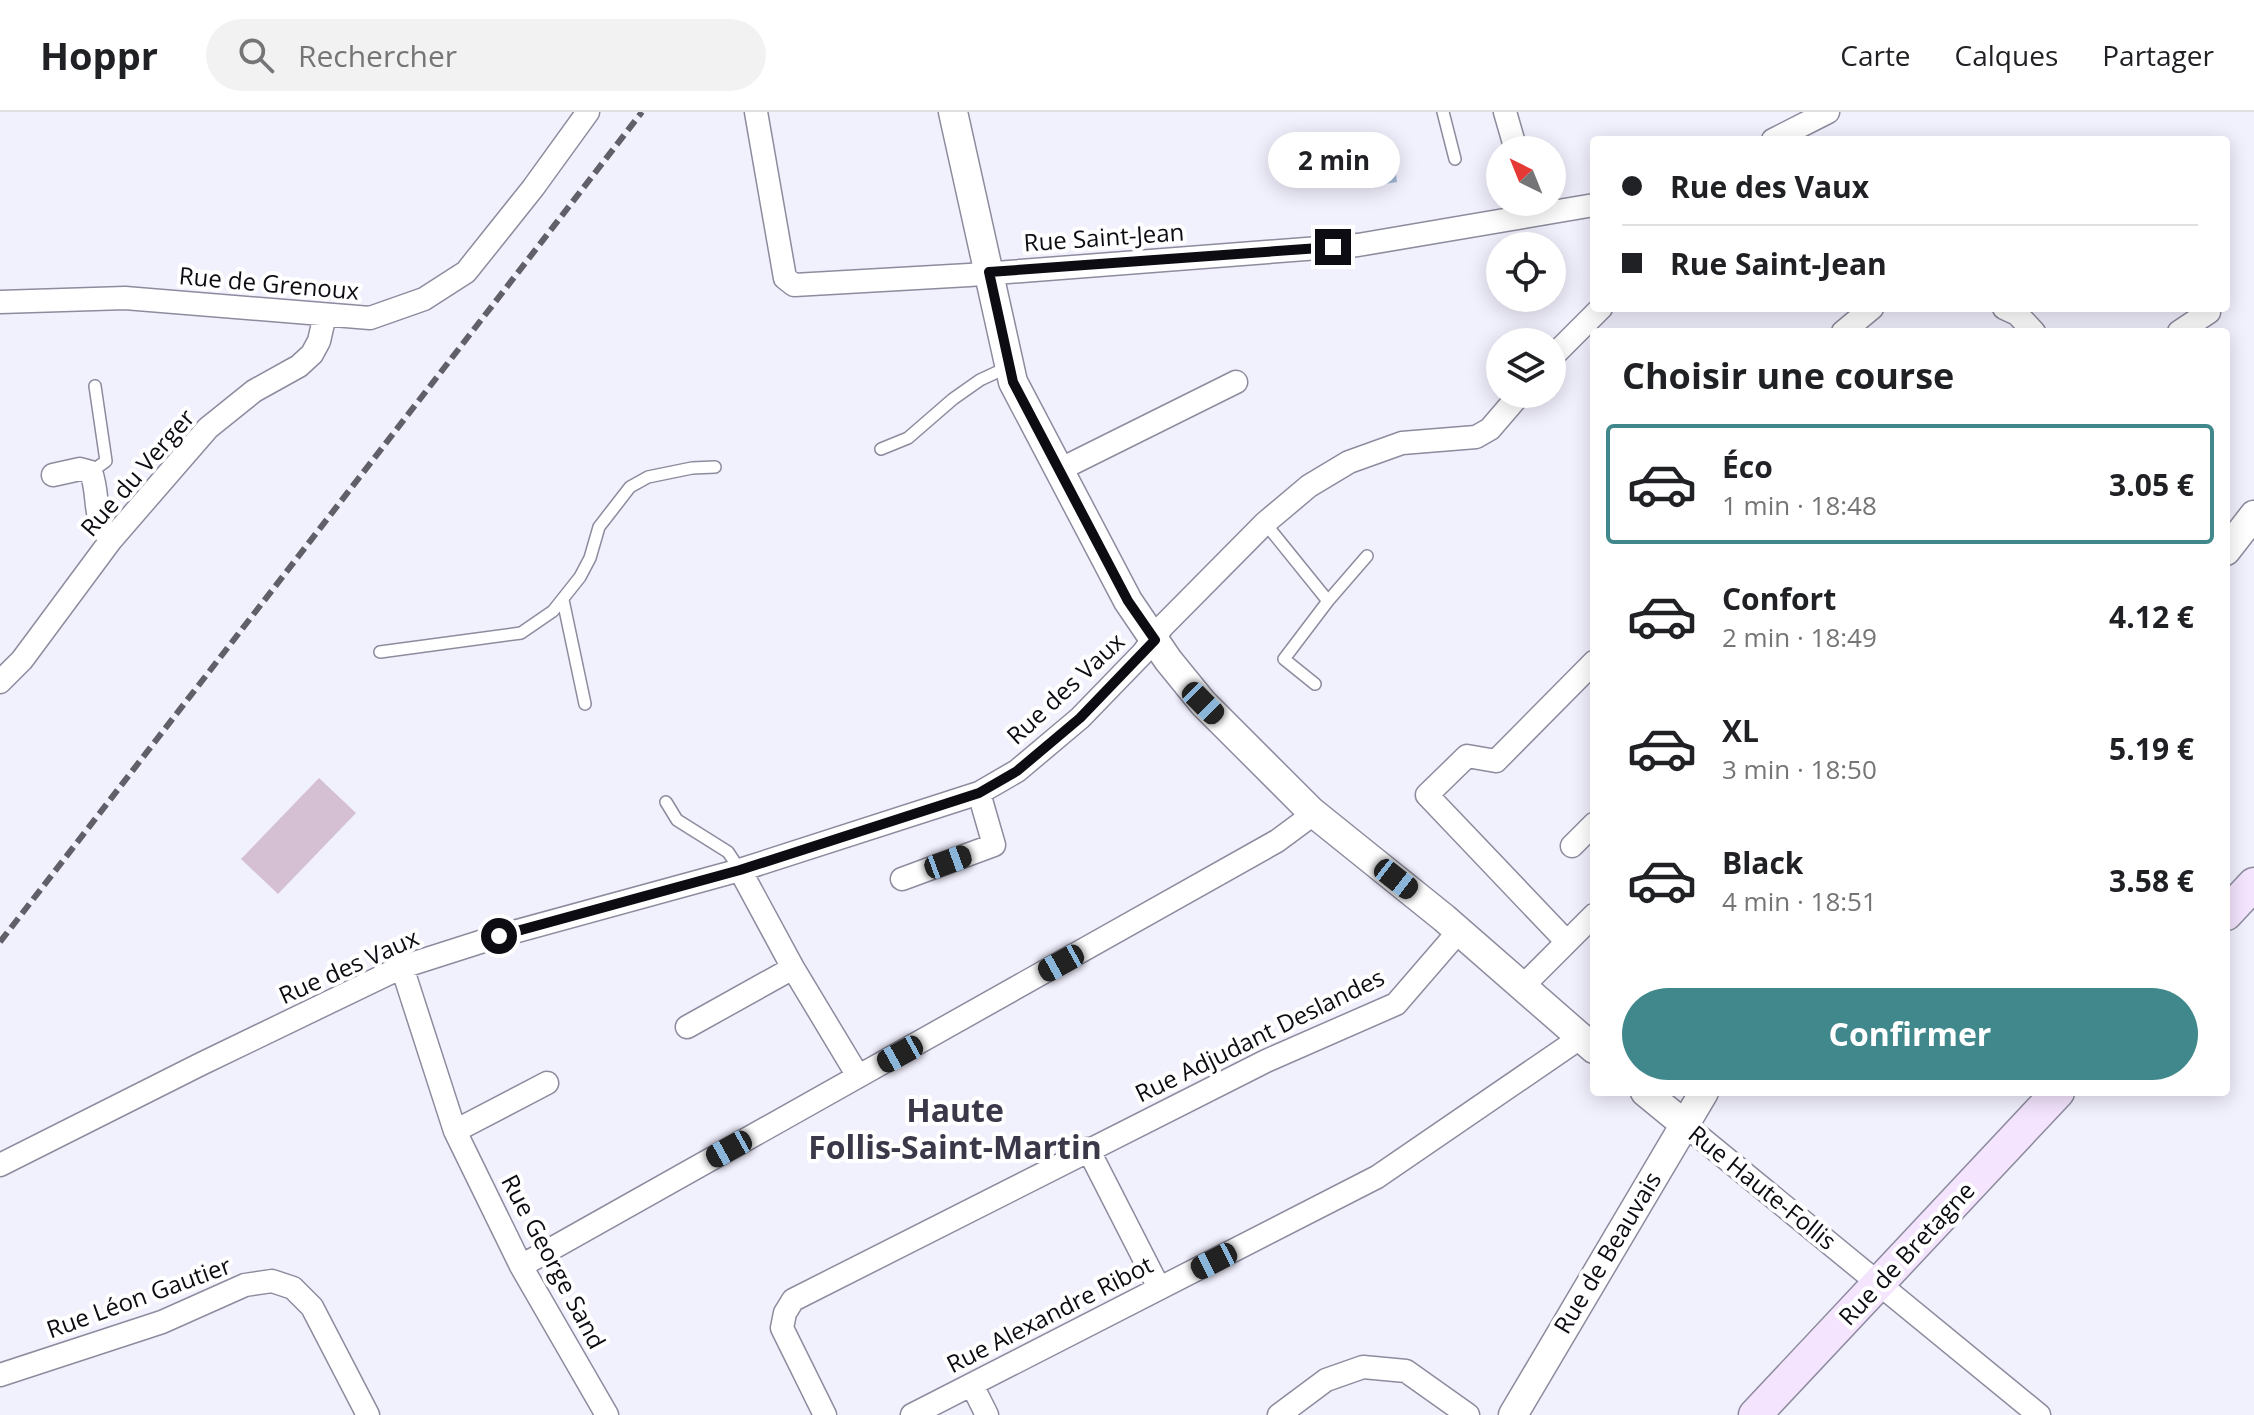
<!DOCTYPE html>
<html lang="fr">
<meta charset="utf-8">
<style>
body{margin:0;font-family:"Open Sans",sans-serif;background:#f2f2f2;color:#202124;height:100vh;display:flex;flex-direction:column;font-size:30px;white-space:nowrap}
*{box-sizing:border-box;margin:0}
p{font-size:26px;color:#757577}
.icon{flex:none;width:44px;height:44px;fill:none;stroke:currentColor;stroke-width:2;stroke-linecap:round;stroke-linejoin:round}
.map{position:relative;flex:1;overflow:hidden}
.details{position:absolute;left:1590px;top:216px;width:640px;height:768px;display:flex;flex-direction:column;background:#fff;border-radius:8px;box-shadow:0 4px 20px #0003}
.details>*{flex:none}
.guide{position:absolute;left:1590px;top:24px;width:640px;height:176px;border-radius:8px;box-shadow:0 4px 20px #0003;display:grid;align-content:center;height:176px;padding:0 32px;background:#fff}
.needle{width:52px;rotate:317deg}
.buttons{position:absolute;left:1486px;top:24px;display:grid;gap:16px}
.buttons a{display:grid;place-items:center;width:80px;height:80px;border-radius:50%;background:#fff;box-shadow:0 4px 20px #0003;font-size:40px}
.end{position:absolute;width:36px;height:36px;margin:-18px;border:10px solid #0d0c13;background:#fff;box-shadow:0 0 0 4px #fff}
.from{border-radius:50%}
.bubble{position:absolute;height:56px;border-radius:28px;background:#fff;box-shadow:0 4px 20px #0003;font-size:26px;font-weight:700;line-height:56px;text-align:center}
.car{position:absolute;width:24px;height:48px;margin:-24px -12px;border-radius:10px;box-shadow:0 0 6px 2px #0007;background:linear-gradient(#222 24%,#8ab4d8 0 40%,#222 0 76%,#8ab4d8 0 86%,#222 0)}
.guide b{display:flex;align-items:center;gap:28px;height:76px;font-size:30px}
.guide b+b{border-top:2px solid #e0e0e0}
.guide i{width:20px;height:20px;background:#202124}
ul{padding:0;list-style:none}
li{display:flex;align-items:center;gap:24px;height:120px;margin:0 16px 12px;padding:0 16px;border:4px solid transparent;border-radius:8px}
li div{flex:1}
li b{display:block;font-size:30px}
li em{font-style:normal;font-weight:700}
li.active{border-color:#40888b}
li>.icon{width:72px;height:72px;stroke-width:1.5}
h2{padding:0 32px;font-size:36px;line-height:96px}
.cta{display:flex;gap:16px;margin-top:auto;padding:16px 32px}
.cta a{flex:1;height:92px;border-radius:48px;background:#40888b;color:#fff;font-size:32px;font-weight:700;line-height:92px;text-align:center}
header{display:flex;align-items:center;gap:48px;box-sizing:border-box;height:112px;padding:0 40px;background:#fff;border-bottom:2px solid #e0e0e0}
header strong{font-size:38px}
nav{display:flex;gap:44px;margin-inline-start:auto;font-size:28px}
.search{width:560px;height:72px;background:#f2f2f2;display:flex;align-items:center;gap:20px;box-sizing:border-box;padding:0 28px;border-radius:44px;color:#757577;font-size:30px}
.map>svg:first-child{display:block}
.green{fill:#d4c0d2}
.water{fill:#a2b8d5}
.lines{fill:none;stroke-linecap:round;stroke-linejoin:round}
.service-casing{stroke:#8d8b9e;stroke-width:14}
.minor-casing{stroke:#8d8b9e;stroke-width:25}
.tertiary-casing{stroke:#8d8b9e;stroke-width:31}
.secondary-casing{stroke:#8d8b9e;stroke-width:35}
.service{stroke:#fff;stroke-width:11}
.minor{stroke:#fff;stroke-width:22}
.tertiary{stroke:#fff;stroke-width:28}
.secondary{stroke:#f4e4fe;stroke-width:32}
.rail{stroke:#616069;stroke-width:6;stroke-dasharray:12 6;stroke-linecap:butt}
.route{stroke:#0d0c13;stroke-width:10}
.labels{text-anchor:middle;stroke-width:8;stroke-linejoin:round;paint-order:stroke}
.street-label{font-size:24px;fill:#0d0c13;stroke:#fff}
.district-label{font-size:32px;font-weight:bold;fill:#3b3849;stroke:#fff}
</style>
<header>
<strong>Hoppr</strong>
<div class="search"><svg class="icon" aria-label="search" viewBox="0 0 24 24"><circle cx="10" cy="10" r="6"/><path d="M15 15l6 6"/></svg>Rechercher</div>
<nav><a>Carte</a><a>Calques</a><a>Partager</a></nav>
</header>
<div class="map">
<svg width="2254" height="1303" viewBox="0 0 2254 1303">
<rect width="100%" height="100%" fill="#f1f0fd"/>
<path class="green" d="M 319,666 L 356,701 L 278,782 L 241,747 Z"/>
<path class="water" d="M 1394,46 L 1397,70 L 1379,73 L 1375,48 Z"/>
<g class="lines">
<g class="service-casing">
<path id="service" d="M 1443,0 L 1455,47
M 881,337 L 908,326 L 953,287 L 980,268 L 1008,255
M 91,360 L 106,349 L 95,274
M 1265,411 L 1328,489 L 1367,444
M 563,488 L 585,592
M 380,540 L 521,521 L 553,499 L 580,465 L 590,446 L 599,415 L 630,375 L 648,365 L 692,356 L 715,355
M 1315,572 L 1284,547 L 1328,489
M 666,690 L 677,708 L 728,740 L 740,758"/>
</g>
<g class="minor-casing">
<path id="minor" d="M 756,0 L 785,166 L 794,173 L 969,163 L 1358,133 L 1594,93
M 1505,0 L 1516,38
M 1773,28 L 1828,0
M 0,190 L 125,186 L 370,206 L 424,187 L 466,160 L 533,76 L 588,0
M 2004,196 L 2017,202 L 2034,220
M 1843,220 L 1872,196
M 2179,220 L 2209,200
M 1552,245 L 1601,196
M 1059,358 L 1236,270
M 53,363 L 80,357 L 91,360 C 100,383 92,410 111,428
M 0,570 L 22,548 L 111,428 L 208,316 L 254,279 L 299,254 L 312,242 L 319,229 L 325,203
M 1572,734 L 1594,712
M 740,758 L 793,856 L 858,964
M 902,767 L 994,733 L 979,681
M 1567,830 L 1427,683 L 1467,644 L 1496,649 L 1594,550
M 402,855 L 455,1019 L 521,1154 L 607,1303
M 1523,874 L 1594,803
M 687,915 L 793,856
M 1684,1012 L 2039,1303
M 455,1019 L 547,971
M 1088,1037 L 1159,1176
M 0,1053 L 201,952 L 402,855 L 499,824 L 740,758 L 979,681 L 1017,659 L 1080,606 L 1143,541 L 1162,515 L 1265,411 L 1309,374 L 1349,350 L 1402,331 L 1476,325 L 1490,317 L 1520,282
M 521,1154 L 1277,729 L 1304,709 L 1311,699
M 0,1263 L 162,1210 L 245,1173 L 272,1169 L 293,1176 L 312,1195 L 368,1303
M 972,1273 L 987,1303
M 825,1303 L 782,1216 L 785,1201 L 793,1188 L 1266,949 L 1396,892 L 1459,819
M 912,1303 L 1377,1065 L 1580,926
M 1279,1303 L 1326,1268 L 1363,1255 L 1406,1259 L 1468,1303"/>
</g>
<g class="tertiary-casing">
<path id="tertiary" d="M 953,0 L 1013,270 L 1128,489 L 1168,548 L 1203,591 L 1311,699 L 1444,806 L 1594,937
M 2226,439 L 2254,403
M 1645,980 L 1684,1012
M 1513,1303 L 1704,980"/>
</g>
<g class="secondary-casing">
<path id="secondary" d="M 2226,802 L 2254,772
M 1755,1303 L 2058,980"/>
</g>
<use href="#service" class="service"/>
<use href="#minor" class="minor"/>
<use href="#tertiary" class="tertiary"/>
<use href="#secondary" class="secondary"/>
<path class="rail" d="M 0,830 L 642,0"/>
</g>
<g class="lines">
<path class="route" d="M 499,824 L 740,758 L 979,681 L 1017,659 L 1080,606 L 1155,528 L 1128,489 L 1013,270 L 989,160 L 1333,135"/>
</g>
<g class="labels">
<g class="street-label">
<text transform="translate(1104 126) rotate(-4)" y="8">Rue Saint-Jean</text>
<text transform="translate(269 172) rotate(5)" y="8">Rue de Grenoux</text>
<text transform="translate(138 361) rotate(-49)" y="8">Rue du Verger</text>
<text transform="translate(1066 577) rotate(-43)" y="8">Rue des Vaux</text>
<text transform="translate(349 855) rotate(-24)" y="8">Rue des Vaux</text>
<text transform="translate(1260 924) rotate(-26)" y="8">Rue Adjudant Deslandes</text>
<text transform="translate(1762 1076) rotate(39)" y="8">Rue Haute-Follis</text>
<text transform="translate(1608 1141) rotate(-59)" y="8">Rue de Beauvais</text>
<text transform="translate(1907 1142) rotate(-47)" y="8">Rue de Bretagne</text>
<text transform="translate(553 1150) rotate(62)" y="8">Rue George Sand</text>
<text transform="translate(139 1186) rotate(-20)" y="8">Rue Léon Gautier</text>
<text transform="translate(1050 1203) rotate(-27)" y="8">Rue Alexandre Ribot</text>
</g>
<g class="district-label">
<text x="955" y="1010">Haute<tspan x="955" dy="37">Follis-Saint-Martin</tspan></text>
</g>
</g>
</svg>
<div class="buttons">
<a><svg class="needle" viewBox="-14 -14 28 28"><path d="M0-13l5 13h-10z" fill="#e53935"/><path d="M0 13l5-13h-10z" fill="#757577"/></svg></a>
<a><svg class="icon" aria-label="locate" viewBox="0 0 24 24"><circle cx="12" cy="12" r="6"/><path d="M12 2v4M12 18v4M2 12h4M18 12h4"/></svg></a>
<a><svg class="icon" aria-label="layers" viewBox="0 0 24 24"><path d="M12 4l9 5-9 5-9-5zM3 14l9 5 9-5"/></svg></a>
</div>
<i class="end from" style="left:499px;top:824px"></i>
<i class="end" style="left:1333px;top:135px"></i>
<div class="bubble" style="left:1268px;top:20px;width:132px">2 min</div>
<i class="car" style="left:1203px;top:591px;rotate:135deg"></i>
<i class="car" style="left:948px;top:750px;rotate:70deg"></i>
<i class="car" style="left:1396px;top:767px;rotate:128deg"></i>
<i class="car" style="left:1061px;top:851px;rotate:241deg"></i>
<i class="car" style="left:900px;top:942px;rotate:241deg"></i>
<i class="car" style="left:729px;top:1037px;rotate:241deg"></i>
<i class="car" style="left:1214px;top:1149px;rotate:243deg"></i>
<div class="guide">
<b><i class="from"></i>Rue des Vaux</b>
<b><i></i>Rue Saint-Jean</b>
</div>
<section class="details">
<h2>Choisir une course</h2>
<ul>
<li class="active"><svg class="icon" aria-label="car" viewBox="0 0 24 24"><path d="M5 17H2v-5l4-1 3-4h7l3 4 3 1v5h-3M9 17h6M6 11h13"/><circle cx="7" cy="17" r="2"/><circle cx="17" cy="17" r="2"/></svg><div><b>Éco</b><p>1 min · 18:48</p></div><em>3.05 €</em></li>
<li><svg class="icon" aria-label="car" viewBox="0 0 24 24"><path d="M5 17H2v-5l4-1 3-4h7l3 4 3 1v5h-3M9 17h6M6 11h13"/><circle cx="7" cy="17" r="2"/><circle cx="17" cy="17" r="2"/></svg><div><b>Confort</b><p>2 min · 18:49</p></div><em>4.12 €</em></li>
<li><svg class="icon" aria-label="car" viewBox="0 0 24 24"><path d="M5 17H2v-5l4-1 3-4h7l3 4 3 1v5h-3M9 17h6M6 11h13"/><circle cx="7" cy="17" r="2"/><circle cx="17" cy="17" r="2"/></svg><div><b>XL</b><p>3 min · 18:50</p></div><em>5.19 €</em></li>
<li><svg class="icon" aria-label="car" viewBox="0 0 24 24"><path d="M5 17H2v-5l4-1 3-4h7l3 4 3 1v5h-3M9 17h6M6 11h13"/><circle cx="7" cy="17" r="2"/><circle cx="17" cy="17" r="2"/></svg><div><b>Black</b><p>4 min · 18:51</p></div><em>3.58 €</em></li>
</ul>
<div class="cta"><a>Confirmer</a></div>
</section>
</div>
